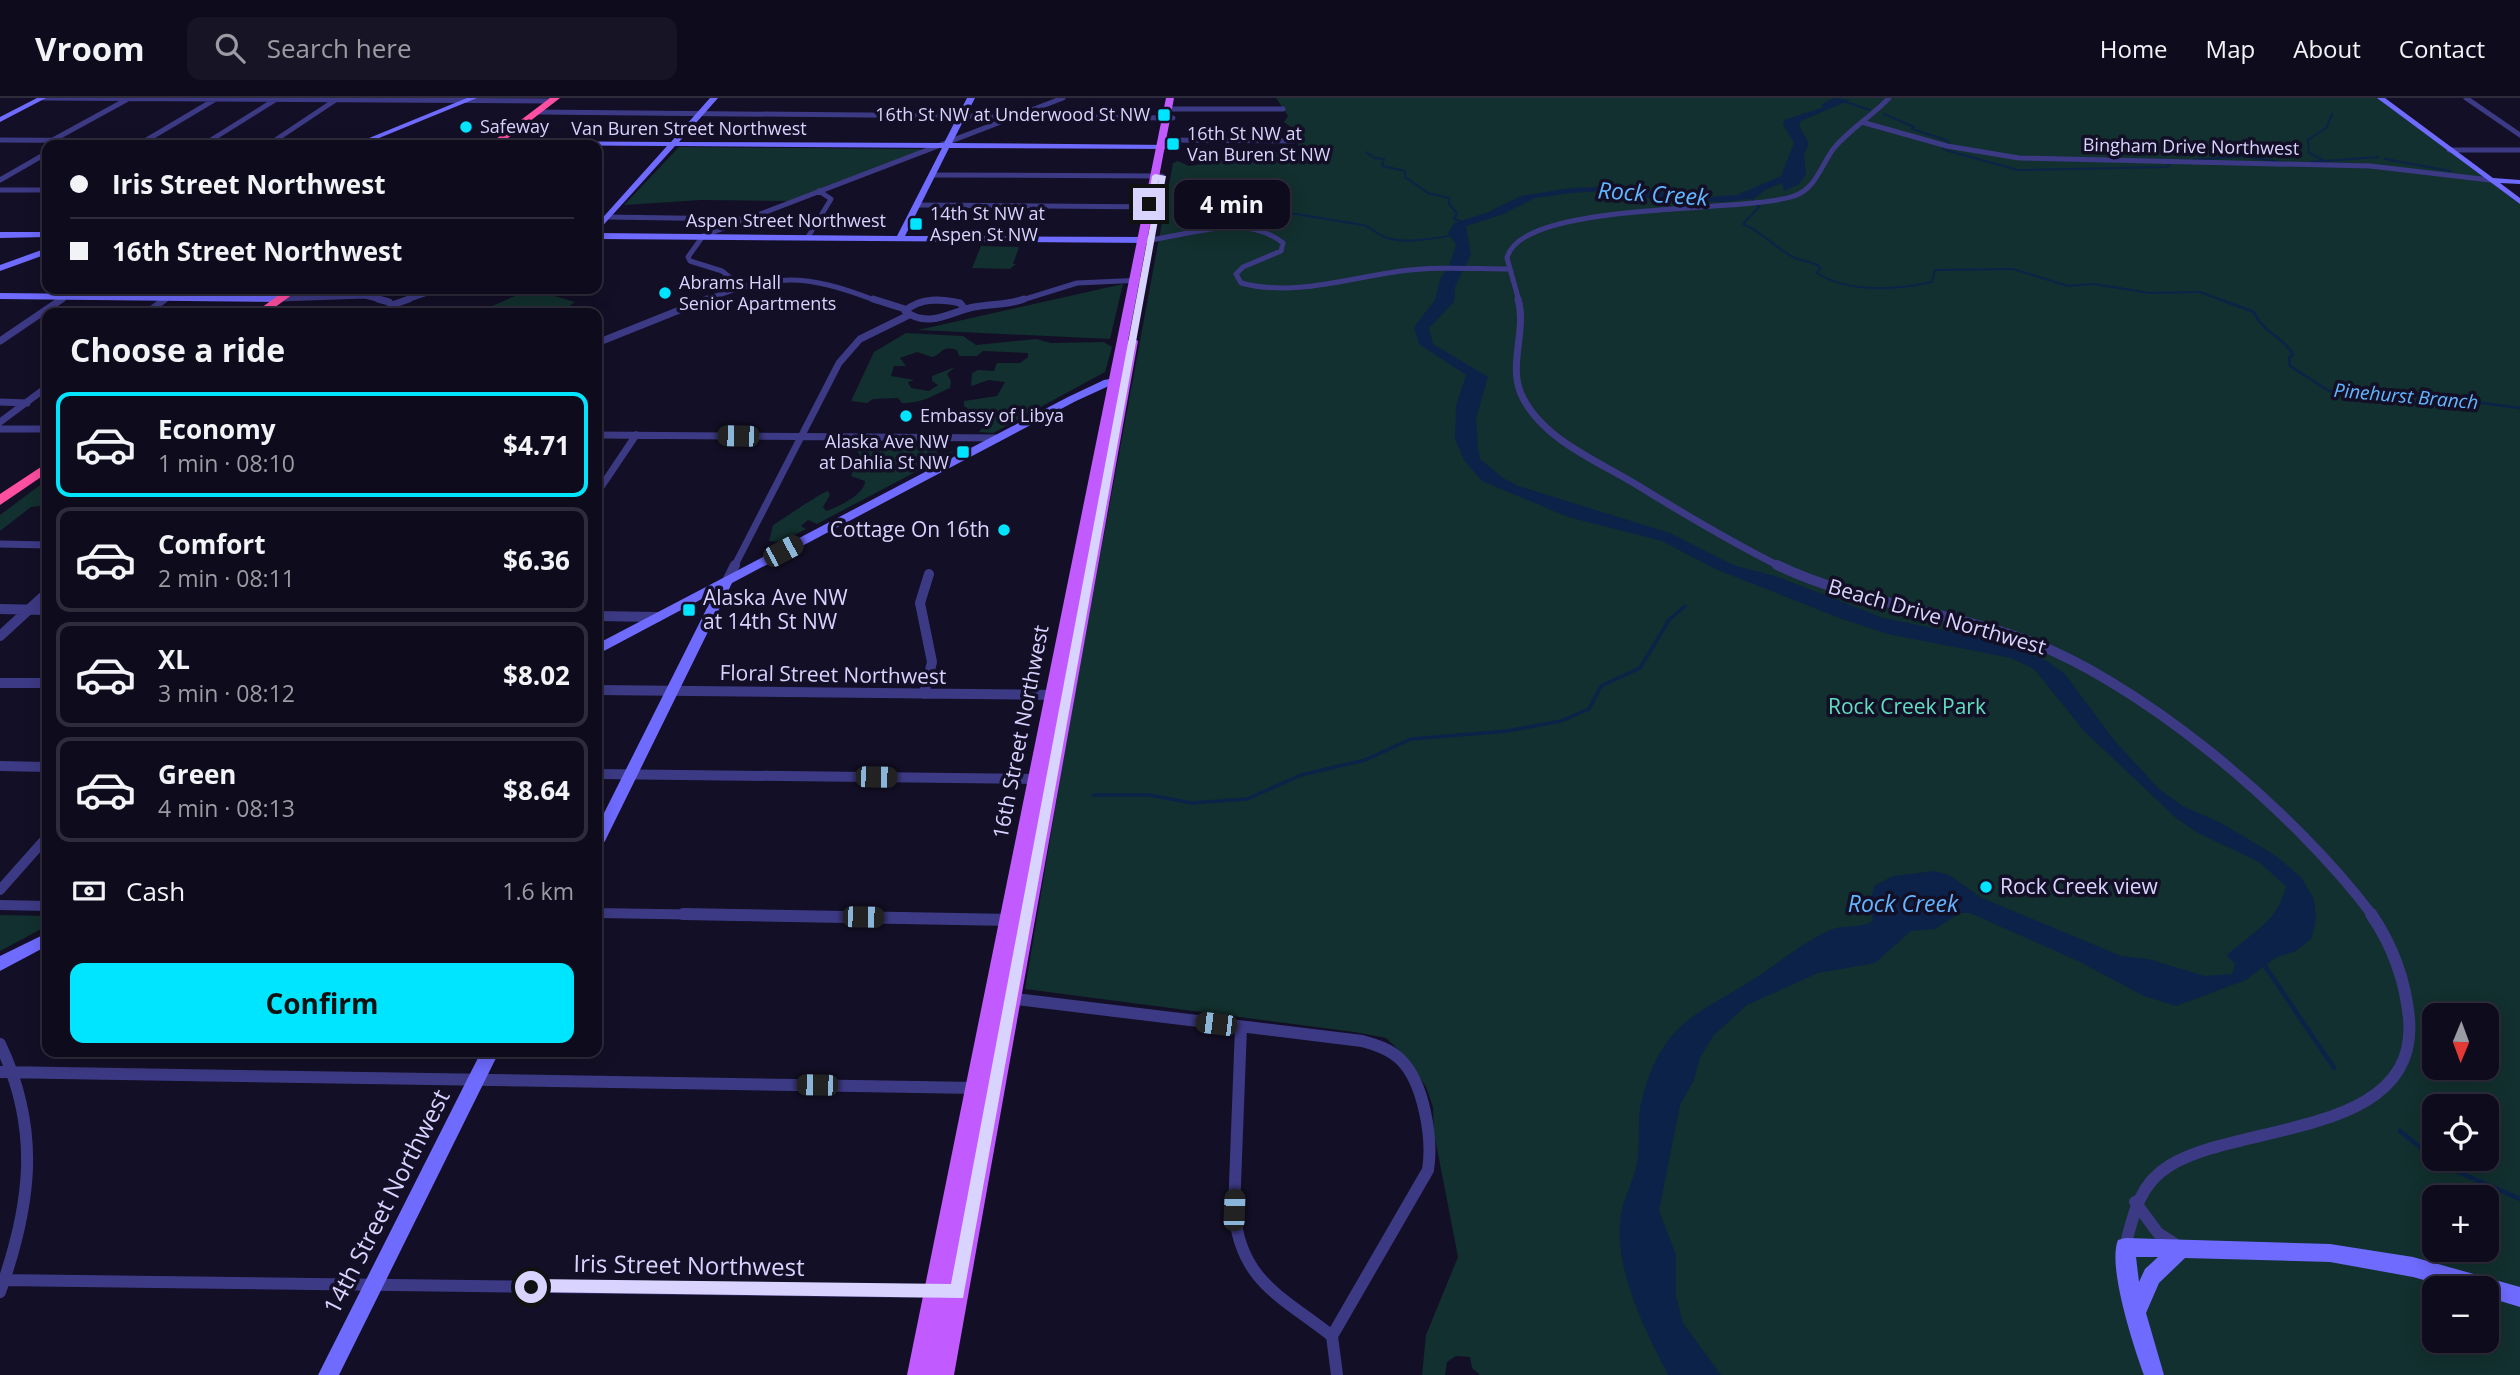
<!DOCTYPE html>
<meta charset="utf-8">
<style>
body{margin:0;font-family:"Open Sans",sans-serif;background:#171425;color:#f1f3f6;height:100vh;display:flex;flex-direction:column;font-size:26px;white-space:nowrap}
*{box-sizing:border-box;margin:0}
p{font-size:23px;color:#9b9ba3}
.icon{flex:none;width:38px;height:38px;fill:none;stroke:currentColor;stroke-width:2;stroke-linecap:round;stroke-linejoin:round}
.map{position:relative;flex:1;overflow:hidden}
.drawer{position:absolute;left:42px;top:210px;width:560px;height:749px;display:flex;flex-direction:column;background:#0e0b1c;border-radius:14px;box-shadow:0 4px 18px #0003,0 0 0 2px #2e2b3b}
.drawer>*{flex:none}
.guide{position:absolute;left:42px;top:42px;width:560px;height:154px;border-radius:14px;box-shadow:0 4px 18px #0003,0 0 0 2px #2e2b3b;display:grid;align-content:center;height:154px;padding:0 28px;background:#0e0b1c}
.needle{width:46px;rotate:181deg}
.controls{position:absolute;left:2422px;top:905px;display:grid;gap:14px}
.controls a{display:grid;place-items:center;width:77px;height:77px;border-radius:14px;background:#0e0b1c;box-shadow:0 4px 18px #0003,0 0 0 2px #2e2b3b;font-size:35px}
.end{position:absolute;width:32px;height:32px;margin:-16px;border:9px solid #d9d4ff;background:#111;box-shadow:0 0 0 4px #111}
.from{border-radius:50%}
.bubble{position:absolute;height:49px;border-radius:14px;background:#0e0b1c;box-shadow:0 4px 18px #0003,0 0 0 2px #2e2b3b;font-size:23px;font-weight:700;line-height:49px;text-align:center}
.car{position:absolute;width:21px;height:42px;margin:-21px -10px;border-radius:9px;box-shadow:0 0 5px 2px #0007;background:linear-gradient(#222 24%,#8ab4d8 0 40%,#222 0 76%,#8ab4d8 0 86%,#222 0)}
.guide b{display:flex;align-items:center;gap:24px;height:66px;font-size:26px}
.guide b+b{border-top:2px solid #2e2b3b}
.guide i{width:18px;height:18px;background:#f1f3f6}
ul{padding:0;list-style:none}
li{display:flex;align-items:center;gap:21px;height:105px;margin:0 14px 10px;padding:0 14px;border:4px solid #2e2b3b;border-radius:14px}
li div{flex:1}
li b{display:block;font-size:26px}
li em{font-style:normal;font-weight:700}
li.active{border-color:#00e5ff}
li>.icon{width:63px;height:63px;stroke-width:1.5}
h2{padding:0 28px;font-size:32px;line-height:84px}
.pay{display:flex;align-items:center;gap:18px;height:77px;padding:0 28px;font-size:26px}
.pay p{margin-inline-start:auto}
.button{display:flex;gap:14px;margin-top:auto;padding:14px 28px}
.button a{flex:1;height:80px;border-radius:14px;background:#00e5ff;color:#111;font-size:28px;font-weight:700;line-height:80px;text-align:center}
header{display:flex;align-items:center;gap:42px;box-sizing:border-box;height:98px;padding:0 35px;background:#0e0b1c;border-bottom:2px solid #2e2b3b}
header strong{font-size:33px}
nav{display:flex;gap:38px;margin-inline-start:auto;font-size:24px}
.search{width:490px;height:63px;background:#171425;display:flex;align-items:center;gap:18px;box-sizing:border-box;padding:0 24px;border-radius:14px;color:#9b9ba3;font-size:26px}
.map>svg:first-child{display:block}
.green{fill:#12302f;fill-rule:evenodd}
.water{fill:#0c2248}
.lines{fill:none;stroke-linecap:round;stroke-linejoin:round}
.stream-far3{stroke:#0c2248;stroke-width:2}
.stream-far2{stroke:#0c2248;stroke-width:2.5}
.stream-far1{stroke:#0c2248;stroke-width:3.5}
.stream{stroke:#0c2248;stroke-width:4.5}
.street-far3{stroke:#3d3a85;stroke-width:5}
.street-far2{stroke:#3d3a85;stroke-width:7}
.street-far1{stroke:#3d3a85;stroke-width:10}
.street{stroke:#3d3a85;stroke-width:12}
.secondary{fill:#6f6bff;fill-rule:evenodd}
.primary{fill:#c25bff;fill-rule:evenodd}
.highway{fill:#ff4fa3;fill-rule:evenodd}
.route{fill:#d9d4ff}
.poi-dot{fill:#00e5ff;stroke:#130f26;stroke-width:2.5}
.labels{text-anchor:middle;stroke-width:7;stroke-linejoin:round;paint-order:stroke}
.far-poi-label{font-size:18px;fill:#d9d4ff;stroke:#130f26;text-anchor:start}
.far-street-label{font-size:18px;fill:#d9d4ff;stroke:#130f26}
.far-water-label{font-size:19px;font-style:italic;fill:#62b6ff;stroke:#130f26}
.poi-label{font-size:21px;fill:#d9d4ff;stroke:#130f26;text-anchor:start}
.street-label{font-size:21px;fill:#d9d4ff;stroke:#130f26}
.park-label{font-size:21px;fill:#5fe0c0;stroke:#130f26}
.water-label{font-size:23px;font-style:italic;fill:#62b6ff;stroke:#130f26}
.near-street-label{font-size:24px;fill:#d9d4ff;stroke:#130f26}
</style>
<header>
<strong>Vroom</strong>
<div class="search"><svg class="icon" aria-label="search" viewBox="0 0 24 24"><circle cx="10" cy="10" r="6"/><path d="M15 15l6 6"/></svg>Search here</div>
<nav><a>Home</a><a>Map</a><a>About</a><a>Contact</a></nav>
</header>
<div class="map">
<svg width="2520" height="1277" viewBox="0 0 2520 1277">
<rect width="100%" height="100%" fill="#130f26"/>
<path class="green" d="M 1276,0 L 2378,0 L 2520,106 L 2520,1277 L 1480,1277 L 1472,1270 L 1470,1259 L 1456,1258 L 1447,1264 L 1445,1277 L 1422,1277 L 1426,1237 L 1458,1159 L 1434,1035 L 1433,1009 L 1426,989 L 1408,961 L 1386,940 L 1354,934 L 1025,891 L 1073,604 L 1173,65 L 1178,63 L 1189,68 L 1227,62 L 1237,64 L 1267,60 L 1274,54 L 1279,54 L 1281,60 L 1309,57 L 1306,50 L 1299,50 L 1297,42 L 1292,39 L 1293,31 L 1284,24 L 1288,18 ZM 2434,917 L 2487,917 L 2487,970 L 2434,970 ZM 2434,1008 L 2487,1008 L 2487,1060 L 2434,1060 ZM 2434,1099 L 2487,1099 L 2487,1152 L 2434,1152 ZM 2434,1190 L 2487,1190 L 2487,1242 L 2434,1242 Z
M 679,49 L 919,51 L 922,52 L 789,103 L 701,102 L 624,107 Z
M 981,148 L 1019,149 L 1013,166 L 1016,166 L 1010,171 L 972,170 Z
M 1123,186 L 1110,241 L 918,232 Z
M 531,191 L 575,204 L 560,215 L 476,215 Z
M 906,235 L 963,238 L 976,247 L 1036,241 L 1051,245 L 1104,244 L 1112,249 L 1105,274 L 993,335 L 979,334 L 987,324 L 964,308 L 964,303 L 997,298 L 1005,284 L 989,282 L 971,288 L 972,275 L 978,272 L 994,273 L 997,265 L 1020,265 L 1028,259 L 1028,255 L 983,253 L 977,258 L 959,258 L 957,252 C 941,247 943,256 932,259 L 917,254 L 900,260 L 906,268 L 894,268 L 891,278 L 914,282 L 908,284 L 911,290 L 929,293 L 938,287 L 932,283 L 932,278 L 955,269 L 947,276 L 951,283 L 950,290 C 933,297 924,305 902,305 L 898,300 L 873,301 L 867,305 L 851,303 L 874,254 Z
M 863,346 L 882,353 L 925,347 L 936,352 L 938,357 L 955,353 L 817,426 L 808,422 L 801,428 L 806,431 L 781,444 L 769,443 L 773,427 C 781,422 824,393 828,393 L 830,397 L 823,409 L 826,413 C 839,409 865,396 865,383 L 851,378 L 860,357 L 855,350 Z
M 47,382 L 47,407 L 31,409 L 0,433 L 0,417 Z
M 0,817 L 47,818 L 47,828 L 0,853 Z"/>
<path class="water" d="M 1833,0 L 1850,2 L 1801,23 L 1799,27 L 1809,46 L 1804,56 L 1806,76 L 1799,86 L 1784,93 L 1782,85 L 1765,92 L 1755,100 L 1724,104 L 1655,102 L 1619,92 L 1571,95 L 1535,100 L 1501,117 L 1466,128 L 1471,157 L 1455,189 L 1454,204 L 1429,230 L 1433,246 L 1488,279 L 1476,320 L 1478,350 L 1480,361 L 1503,380 L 1518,388 L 1670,435 L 1733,467 L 1778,479 L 1883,520 L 2002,544 L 2047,563 L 2065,576 L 2114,642 L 2159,691 L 2183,708 L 2223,726 L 2276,758 L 2301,779 L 2314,801 L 2316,820 L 2312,840 L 2296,853 L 2275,860 L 2246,882 L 2176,908 L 2144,898 L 2078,863 L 1970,815 L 1960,815 L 1935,831 L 1911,833 L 1875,865 L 1818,875 L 1747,907 L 1713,938 L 1700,960 L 1694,982 L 1680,1007 L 1659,1113 L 1676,1157 L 1676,1198 L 1683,1225 L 1721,1277 L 1668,1277 C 1644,1229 1613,1172 1621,1116 C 1624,1098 1634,1082 1637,1065 C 1641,1041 1636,1020 1643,997 C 1664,924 1695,918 1752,882 C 1778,866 1800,846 1828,833 C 1844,825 1857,832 1873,823 L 1870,806 L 1874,788 L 1893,778 L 1935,773 L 1949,777 L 1982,800 L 2121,858 L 2148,861 L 2205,878 L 2232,876 L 2235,866 L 2227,857 C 2253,834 2278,823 2286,788 L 2259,764 L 2198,735 L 2176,720 L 2084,633 L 2034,571 L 2011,560 L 1888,536 L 1842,521 L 1715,471 L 1662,443 L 1568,419 L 1482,383 L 1464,362 L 1455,341 L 1456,308 L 1466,277 L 1419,246 L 1414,229 L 1435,202 L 1440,181 L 1449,168 L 1456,147 L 1448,135 L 1454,125 L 1486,115 L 1521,98 L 1571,90 L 1625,88 L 1693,100 L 1737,97 L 1781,78 L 1794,45 L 1783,26 L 1784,22 L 1824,9 L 1821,7 Z"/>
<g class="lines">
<path class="stream-far3" d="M 1843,3 L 1870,12
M 1884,16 L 1914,29 L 1912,31 L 1946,42 L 1949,45 L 1942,49 L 1945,52 L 2018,72 L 2167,69 L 2171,63
M 1366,54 L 1374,60 L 1384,61 L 1382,68 L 1405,73 L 1405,79 L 1428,95 L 1449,100 L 1449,106 L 1457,115 L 1454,121 L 1460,123
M 2385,61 L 2450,73
M 2193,62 L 2245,58 L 2279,64
M 2323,62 L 2309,55 L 2308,42 L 2327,29 L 2332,16
M 2311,64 L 2378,59
M 1749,98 L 1759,109 L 1743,126 C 1763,134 1776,151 1795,160 C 1805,164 1813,163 1821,170 L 1817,175 C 1848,195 1897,192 1932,184 L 1935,172 L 2013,171 L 2068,188 L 2093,186 L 2150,195 L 2200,194 L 2224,203
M 1185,109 L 1266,111 L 1363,127 C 1373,130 1379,138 1387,140 C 1407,146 1435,140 1455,137"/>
<path class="stream-far2" d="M 2219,201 L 2254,214 C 2262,234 2282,238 2293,256 L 2289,260 L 2290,268 L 2329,293 L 2422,297 L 2520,310"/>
<path class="stream-far1" d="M 1093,697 L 1149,697 L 1192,705 L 1247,701 L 1301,677 L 1365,662 L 1411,641 L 1507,633 L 1561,623 L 1589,611 L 1601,588 L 1640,570 L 1669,522 L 1685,508"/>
<path class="stream" d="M 2263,865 L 2334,970
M 2400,1033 L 2442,1067 L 2520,1101"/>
<path class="street-far3" d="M 42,0 L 552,3
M 2466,0 L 2520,37
M 1168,11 L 1283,11
M 538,14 L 1173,20
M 1865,25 L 1947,48 L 2019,60 L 2370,68 L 2490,82
M 0,42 L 496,45
M 53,42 L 126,2
M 211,42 L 275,2
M 1162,42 L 1294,43
M 145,43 L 214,2
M 274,43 L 334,3
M 2449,52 L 2520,52
M 932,77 L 1162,78
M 0,82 L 47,55
M 0,92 L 47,92
M 917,107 L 1157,109
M 607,119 L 739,121
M 808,139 L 831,101 L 819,93
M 1150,142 C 1193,136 1246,115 1283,145 L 1281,153 L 1243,169 L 1236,176 L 1241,185 C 1294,199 1348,180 1401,173 C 1437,168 1473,171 1509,171
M 742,189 L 722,173 L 690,163 L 688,159 L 703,138 L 1063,0
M 280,201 L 365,198 L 385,203
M 59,203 L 77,191
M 163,203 L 179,191
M 404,203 L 440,191
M 702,203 C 776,175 804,175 877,203
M 925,203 L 948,203
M 1019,203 L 1077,185 L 1143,182
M 1519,203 L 1507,160 C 1521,102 1742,116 1794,98 C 1816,91 1821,67 1834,50 C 1850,31 1872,18 1889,0"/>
<path class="street-far2" d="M 378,201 L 389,204 L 395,215
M 873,201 L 905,211
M 1518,201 C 1527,232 1508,266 1521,296 C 1541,341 1598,363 1637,387 C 1684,416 1731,444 1781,469
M 392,207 L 409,201
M 965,211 L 960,205 C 941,201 921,199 905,213 C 928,231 950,214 974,209 C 991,206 1008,207 1024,201
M 147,215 L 165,201
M 0,243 L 62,201
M 597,245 L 707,201
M 0,304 L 27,305
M 0,324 L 47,289
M 0,331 L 47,331
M 597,337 L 998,340
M 597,395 L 636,337
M 0,446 L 47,447
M 734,469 L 839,265 L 860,241 L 909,217"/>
<path class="street-far1" d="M 1777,467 C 1852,503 1933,511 2012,537 C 2137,578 2294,713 2373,818
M 727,483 L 735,467
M 0,511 L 47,512
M 597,518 L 658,519
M 0,538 L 47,495
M 0,585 L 47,585
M 597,592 L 1058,597
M 924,596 L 932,564 L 920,505 L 929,476
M 0,668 L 47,669
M 597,676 L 1041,681
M 0,792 L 47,739
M 0,807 L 47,808
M 597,815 L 787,818"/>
<path class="street" d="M 683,816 L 1013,822
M 1008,900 L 1362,943 C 1376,947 1390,951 1401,962 C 1424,985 1433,1041 1428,1072 L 1332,1238
M 1241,929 L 1234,1112 C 1240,1183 1281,1198 1332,1238 L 1337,1277
M 0,946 C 41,1032 31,1107 0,1194
M 0,974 L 978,990
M 2135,1104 L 2158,1135 L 2178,1148
M 2125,1149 C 2133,1118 2139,1086 2169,1068 C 2239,1024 2420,1040 2409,920 C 2405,881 2393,848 2371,816
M 0,1182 L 934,1194"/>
<path class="secondary" d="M 37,0 L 46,0 L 0,24 L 0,19 Z
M 467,0 L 477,0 L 362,47 L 352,47 Z
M 710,0 L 718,0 L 679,44 L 944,45 L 967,0 L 975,0 L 952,45 L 1171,47 L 1171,51 L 1168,51 L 949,50 L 905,138 L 1150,139 L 1154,142 L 1150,145 L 597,141 L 597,135 L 897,138 L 942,50 L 675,48 L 597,134 L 597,126 L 667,48 L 496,47 L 492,45 L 496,43 L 671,44 Z
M 2377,0 L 2385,0 L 2493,80 L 2520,82 L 2520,86 L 2500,85 L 2520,100 L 2520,106 Z
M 0,134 L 47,134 L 47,139 L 0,140 Z
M 47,150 L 47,156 L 0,173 L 0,167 Z
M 0,195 L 280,198 L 285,201 L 280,204 L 0,201 Z
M 1127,278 L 1131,279 L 1131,283 L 1111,287 L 1076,303 L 732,485 L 605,743 L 602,747 L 597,749 L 597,729 L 715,494 L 602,554 L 597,555 L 597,546 L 1068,299 L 1104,282 Z
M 47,835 L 47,848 L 0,873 L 0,858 Z
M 481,954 L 499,954 L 339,1277 L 318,1277 Z
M 2125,1140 L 2330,1146 L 2413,1159 L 2520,1189 L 2520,1209 L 2487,1199 L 2487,1190 L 2453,1190 L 2413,1179 L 2330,1164 L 2185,1160 L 2159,1185 L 2146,1215 L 2164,1277 L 2144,1277 C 2134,1250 2107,1168 2118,1142 ZM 2136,1159 L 2158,1159 L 2145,1171 L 2139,1184 Z"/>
<path class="primary" d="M 1166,0 L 1174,0 L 1128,243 L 1133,240 L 1138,243 L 954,1277 L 907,1277 Z"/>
<path class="highway" d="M 550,0 L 560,0 L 499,47 L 488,47 Z
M 287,191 L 300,191 L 267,215 L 254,215 Z
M 47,365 L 47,375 L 0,407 L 0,396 Z"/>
</g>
<path class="route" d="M 1155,76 L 1166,78 L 963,1200 L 526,1194 L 523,1189 L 531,1181 L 951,1186 L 1159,80 L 1153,106 L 1147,108 L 1152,78 Z"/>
<g class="poi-dot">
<rect x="1157" y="10" width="14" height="14" rx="3.5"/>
<circle cx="466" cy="29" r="7"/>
<rect x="1166" y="39" width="14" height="14" rx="3.5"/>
<rect x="909" y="119" width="14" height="14" rx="3.5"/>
<circle cx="665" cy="195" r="7"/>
<circle cx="906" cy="318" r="7"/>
<rect x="956" y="347" width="14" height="14" rx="3.5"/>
<circle cx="1004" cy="432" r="7"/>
<rect x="682" y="505" width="14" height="14" rx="3.5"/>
<circle cx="1986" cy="789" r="7"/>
</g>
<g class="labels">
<g class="far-poi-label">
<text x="1150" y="23" text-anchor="end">16th St NW at Underwood St NW</text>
<text x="480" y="35">Safeway</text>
<text x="1187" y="42">16th St NW at<tspan x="1187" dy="21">Van Buren St NW</tspan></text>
<text x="930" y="122">14th St NW at<tspan x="930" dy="21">Aspen St NW</tspan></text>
<text x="679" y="191">Abrams Hall<tspan x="679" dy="21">Senior Apartments</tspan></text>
<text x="920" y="324">Embassy of Libya</text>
<text x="949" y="350" text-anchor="end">Alaska Ave NW<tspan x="949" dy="21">at Dahlia St NW</tspan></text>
</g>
<g class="far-street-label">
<text x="689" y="37">Van Buren Street Northwest</text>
<text transform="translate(2191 49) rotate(1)" y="6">Bingham Drive Northwest</text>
<text x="786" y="129">Aspen Street Northwest</text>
</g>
<g class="far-water-label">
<text transform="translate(2406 298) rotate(5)" y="7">Pinehurst Branch</text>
</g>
<g class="poi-label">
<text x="990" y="439" text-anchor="end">Cottage On 16th</text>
<text x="703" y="507">Alaska Ave NW<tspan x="703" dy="24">at 14th St NW</tspan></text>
<text x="2000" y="796">Rock Creek view</text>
</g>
<g class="street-label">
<text transform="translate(1937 519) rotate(16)" y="7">Beach Drive Northwest</text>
<text transform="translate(833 577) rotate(1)" y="7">Floral Street Northwest</text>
<text transform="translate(1021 634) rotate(-79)" y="7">16th Street Northwest</text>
</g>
<g class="park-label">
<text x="1907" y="616">Rock Creek Park</text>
</g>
<g class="water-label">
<text transform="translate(1653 96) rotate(4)" y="8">Rock Creek</text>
<text x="1903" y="814">Rock Creek</text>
</g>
<g class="near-street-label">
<text transform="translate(387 1104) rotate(-63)" y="8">14th Street Northwest</text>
<text transform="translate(689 1168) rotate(1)" y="8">Iris Street Northwest</text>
</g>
</g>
</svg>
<div class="controls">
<a><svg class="needle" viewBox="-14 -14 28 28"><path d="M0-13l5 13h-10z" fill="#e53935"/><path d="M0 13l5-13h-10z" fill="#9b9ba3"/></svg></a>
<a><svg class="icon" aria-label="locate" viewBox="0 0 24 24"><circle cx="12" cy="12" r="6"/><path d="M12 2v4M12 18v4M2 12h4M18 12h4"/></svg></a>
<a>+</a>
<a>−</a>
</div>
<i class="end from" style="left:531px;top:1189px"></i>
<i class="end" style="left:1149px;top:106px"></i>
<div class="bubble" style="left:1174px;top:82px;width:116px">4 min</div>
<i class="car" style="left:738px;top:338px;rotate:271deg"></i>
<i class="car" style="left:783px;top:453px;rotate:62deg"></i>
<i class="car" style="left:876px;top:679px;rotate:91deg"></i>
<i class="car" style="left:863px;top:819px;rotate:91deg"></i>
<i class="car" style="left:1216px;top:926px;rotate:277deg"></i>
<i class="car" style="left:817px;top:987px;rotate:271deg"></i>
<i class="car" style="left:1234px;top:1112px;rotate:2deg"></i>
<div class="guide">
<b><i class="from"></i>Iris Street Northwest</b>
<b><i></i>16th Street Northwest</b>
</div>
<section class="drawer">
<h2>Choose a ride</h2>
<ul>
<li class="active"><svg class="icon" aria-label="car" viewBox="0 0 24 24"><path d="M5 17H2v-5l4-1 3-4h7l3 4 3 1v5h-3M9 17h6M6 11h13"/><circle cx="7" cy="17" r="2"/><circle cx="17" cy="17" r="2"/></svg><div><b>Economy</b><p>1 min · 08:10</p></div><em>$4.71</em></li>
<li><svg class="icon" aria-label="car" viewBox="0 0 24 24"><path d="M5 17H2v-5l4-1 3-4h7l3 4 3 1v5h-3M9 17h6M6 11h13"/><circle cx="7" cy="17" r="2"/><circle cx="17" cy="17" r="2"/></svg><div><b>Comfort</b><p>2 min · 08:11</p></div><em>$6.36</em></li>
<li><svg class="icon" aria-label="car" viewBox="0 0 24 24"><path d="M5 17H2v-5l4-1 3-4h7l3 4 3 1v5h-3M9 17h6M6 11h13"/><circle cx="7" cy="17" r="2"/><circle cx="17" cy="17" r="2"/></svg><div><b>XL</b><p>3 min · 08:12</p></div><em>$8.02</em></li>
<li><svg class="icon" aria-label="car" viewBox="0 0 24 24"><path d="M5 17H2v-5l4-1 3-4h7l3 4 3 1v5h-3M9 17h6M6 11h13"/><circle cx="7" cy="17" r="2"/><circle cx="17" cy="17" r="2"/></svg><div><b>Green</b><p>4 min · 08:13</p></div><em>$8.64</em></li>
</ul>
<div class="pay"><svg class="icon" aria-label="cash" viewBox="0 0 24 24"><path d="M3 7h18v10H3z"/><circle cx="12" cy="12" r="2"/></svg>Cash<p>1.6 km</p></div>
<div class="button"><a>Confirm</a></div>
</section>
</div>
